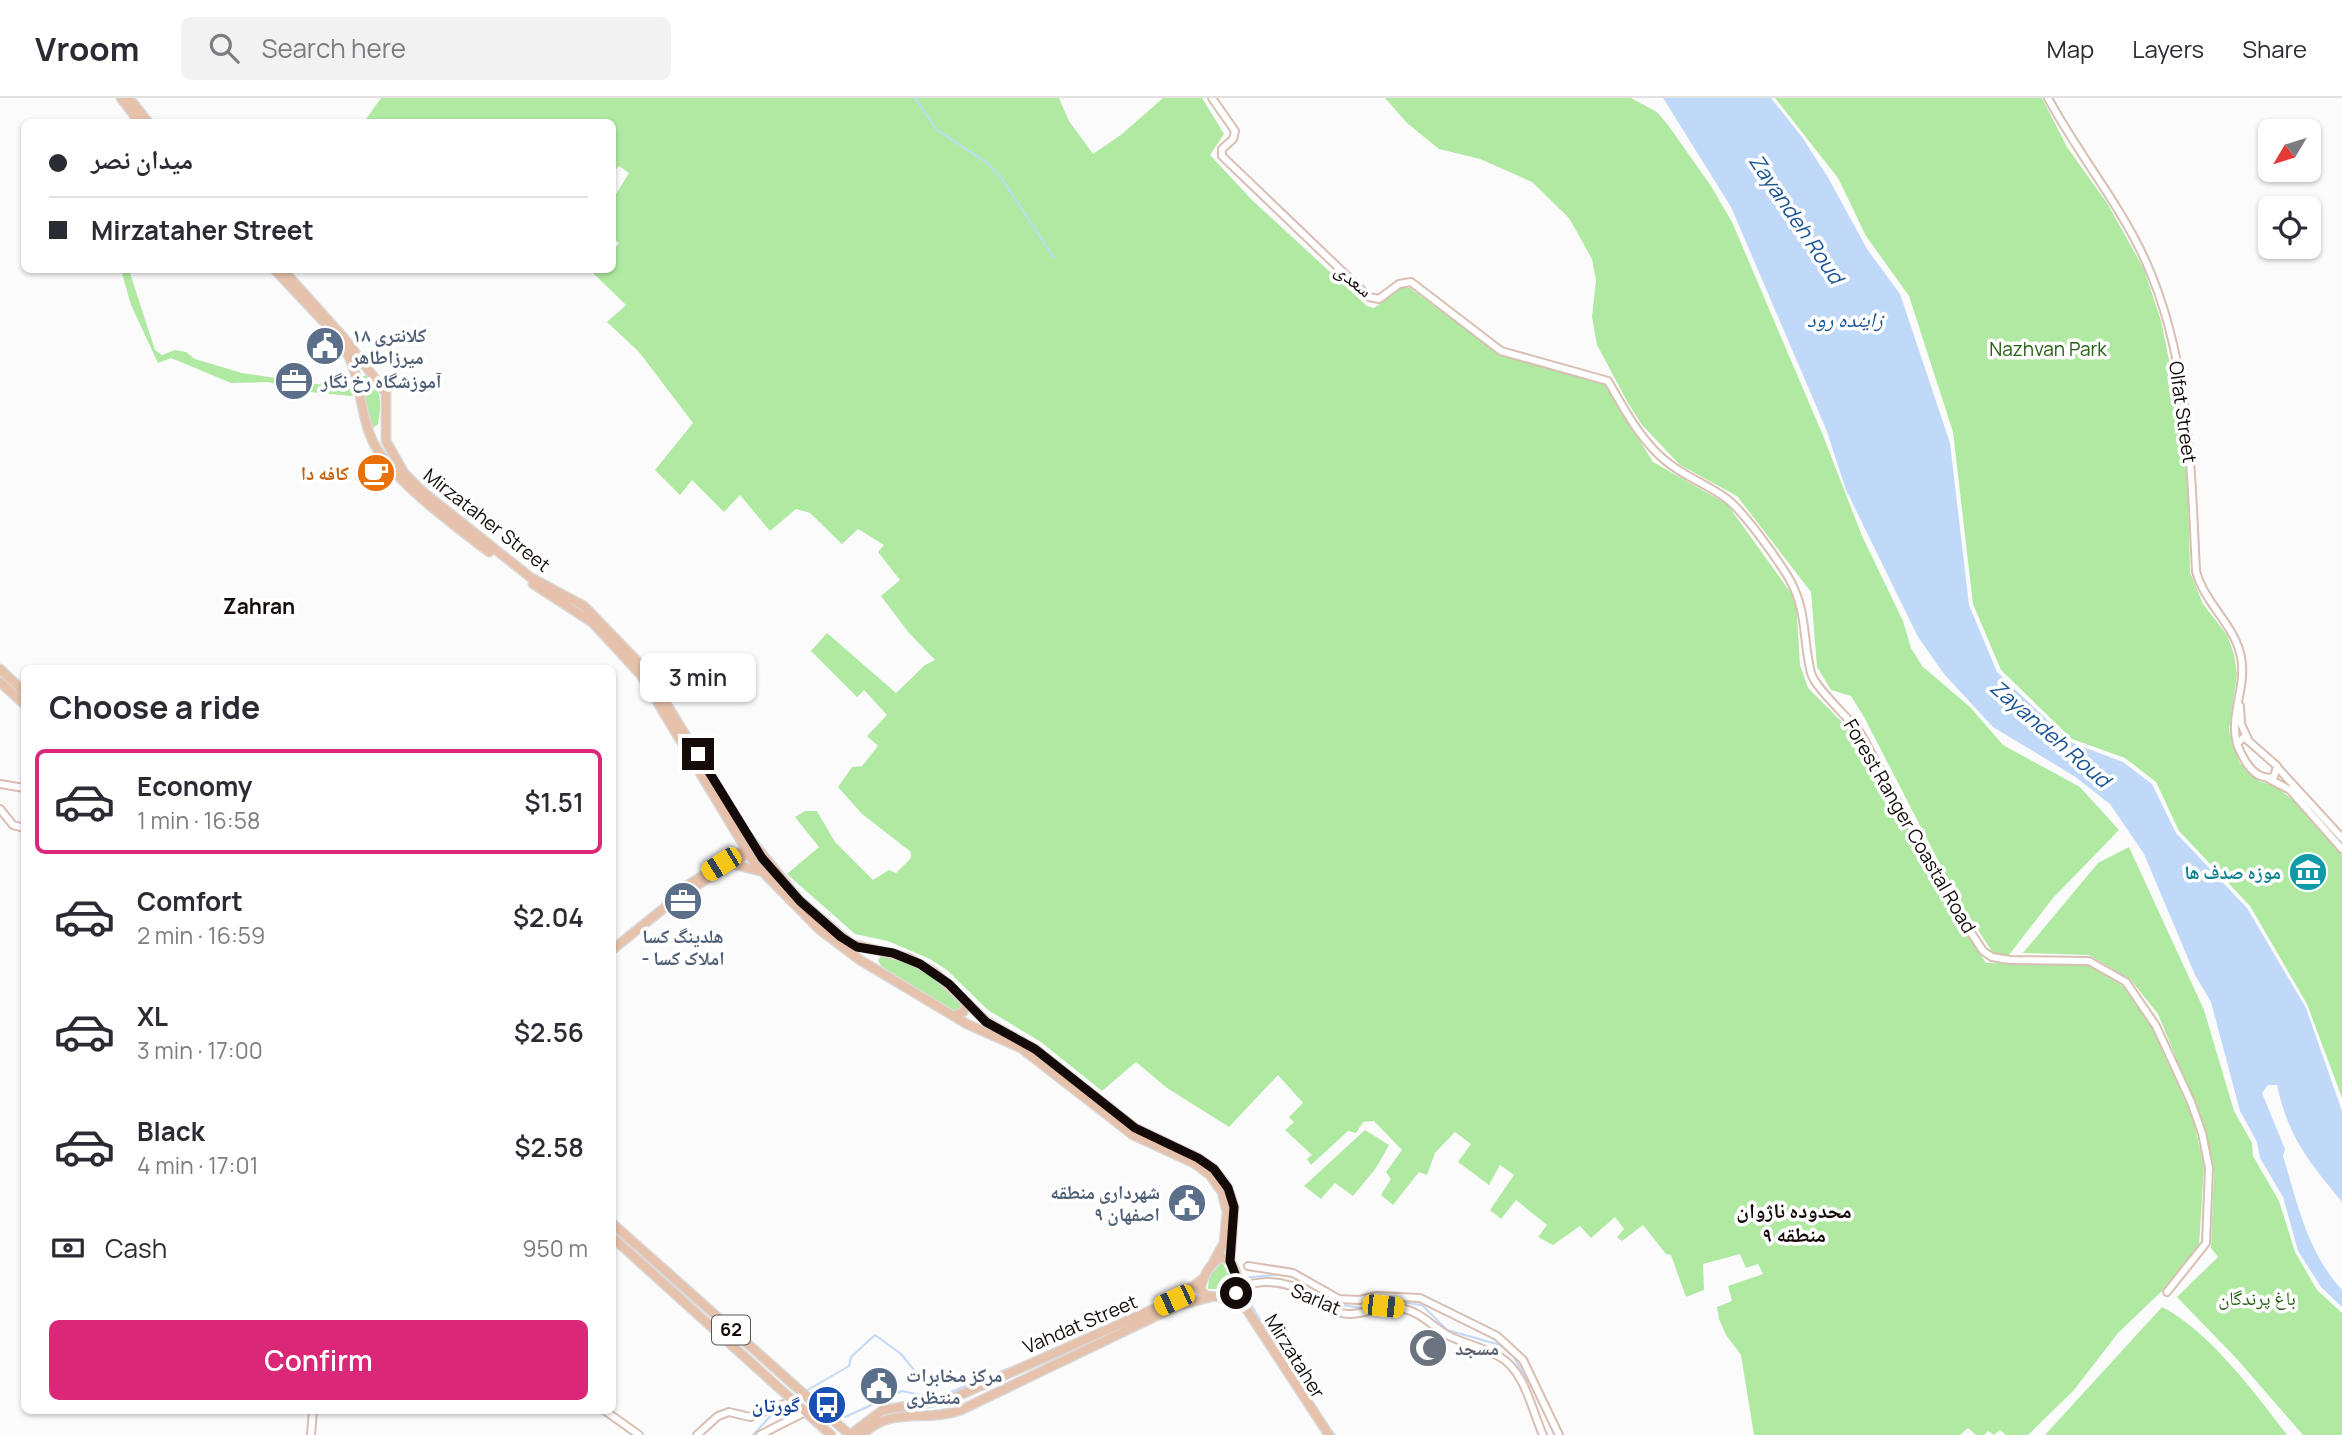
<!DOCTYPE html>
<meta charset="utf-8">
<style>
body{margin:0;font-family:Manrope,"Noto Naskh Arabic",sans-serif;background:#f2f2f3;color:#2b2b33;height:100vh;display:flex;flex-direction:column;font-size:26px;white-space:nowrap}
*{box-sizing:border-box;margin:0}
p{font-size:23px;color:#7c7c81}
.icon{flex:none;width:38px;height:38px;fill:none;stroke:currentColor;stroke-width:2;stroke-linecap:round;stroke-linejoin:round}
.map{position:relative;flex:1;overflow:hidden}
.side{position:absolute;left:21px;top:567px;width:595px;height:749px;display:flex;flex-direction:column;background:#fff;border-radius:10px;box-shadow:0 2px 5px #0004}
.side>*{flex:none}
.hud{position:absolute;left:21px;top:21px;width:595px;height:154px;border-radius:10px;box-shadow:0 2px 5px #0004;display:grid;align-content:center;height:154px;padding:0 28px;background:#fff}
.needle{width:46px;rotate:232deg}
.buttons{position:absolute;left:2258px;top:21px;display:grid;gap:14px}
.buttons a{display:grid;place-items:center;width:63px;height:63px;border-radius:10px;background:#fff;box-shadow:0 2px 5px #0004;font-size:35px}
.end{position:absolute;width:32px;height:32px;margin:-16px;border:9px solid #140b08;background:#fff;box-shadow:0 0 0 4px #fff}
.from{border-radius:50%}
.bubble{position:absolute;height:49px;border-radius:10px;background:#fff;box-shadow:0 2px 5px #0004;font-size:23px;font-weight:600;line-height:49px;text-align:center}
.car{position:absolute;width:21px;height:42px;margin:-21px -10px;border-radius:9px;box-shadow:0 0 5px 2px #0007;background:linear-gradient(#f5c518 24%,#345 0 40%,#f5c518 0 76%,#345 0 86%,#f5c518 0)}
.hud b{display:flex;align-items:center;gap:24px;height:66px;font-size:26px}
.hud b+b{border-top:2px solid #e1e1e2}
.hud i{width:18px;height:18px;background:#2b2b33}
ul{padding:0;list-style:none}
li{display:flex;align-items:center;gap:21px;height:105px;margin:0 14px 10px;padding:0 14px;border:4px solid transparent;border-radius:10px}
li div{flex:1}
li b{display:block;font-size:26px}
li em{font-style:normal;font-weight:600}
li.selected{border-color:#db2777}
li>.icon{width:63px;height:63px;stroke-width:1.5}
h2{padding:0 28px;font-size:32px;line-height:84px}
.pay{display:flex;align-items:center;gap:18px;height:77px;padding:0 28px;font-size:26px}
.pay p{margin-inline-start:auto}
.cta{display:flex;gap:14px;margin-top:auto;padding:14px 28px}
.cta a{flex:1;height:80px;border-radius:10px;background:#db2777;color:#fff;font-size:28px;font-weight:600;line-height:80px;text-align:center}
header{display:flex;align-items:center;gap:42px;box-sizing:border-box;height:98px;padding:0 35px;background:#fff;border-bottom:2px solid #e1e1e2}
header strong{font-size:33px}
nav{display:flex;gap:38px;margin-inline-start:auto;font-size:24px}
.search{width:490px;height:63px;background:#f2f2f3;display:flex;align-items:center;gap:18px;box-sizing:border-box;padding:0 24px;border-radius:10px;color:#7c7c81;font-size:26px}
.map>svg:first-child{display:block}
.green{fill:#b0e9a2}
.water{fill:#c1d9f8}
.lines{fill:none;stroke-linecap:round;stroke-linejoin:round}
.stream{stroke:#c1d9f8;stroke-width:2}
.minor-casing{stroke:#d9bfb3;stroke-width:10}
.major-casing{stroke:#d9d8d7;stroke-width:11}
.minor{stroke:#fff;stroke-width:6}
.major{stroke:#e6c1ab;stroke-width:8}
.route{stroke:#140b08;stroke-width:9}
.labels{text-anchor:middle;stroke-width:7;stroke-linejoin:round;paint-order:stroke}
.shield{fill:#fff;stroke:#5a5452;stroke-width:2}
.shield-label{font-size:18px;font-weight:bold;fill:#140b08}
.street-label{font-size:19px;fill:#140b08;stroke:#fff}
.service-label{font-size:19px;font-weight:bold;fill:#4e5e75;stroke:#fff;text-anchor:start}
.park-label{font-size:19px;fill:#266013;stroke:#fff}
.food-label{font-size:19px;font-weight:bold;fill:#c56008;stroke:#fff;text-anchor:end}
.culture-label{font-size:19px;font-weight:bold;fill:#0d838f;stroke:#fff;text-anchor:end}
.worship-label{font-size:19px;font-weight:bold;fill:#5b616d;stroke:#fff;text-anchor:start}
.transit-label{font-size:19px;font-weight:bold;fill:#164399;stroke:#fff;text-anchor:end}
.water-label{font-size:21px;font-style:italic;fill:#195396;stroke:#fff}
.neighbourhood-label{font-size:21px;font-weight:bold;fill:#140b08;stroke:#fff}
</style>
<header>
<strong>Vroom</strong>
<div class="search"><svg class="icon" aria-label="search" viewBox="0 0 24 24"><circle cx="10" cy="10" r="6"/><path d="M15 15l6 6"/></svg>Search here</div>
<nav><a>Map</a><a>Layers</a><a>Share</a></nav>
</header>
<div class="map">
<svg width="2342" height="1337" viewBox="0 0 2342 1337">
<rect width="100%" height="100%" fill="#fbfbfb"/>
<path class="green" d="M 381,0 L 1059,0 L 1069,23 L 1093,56 L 1122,36 L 1163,0 L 1202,0 L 1224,36 L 1210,57 L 1252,102 L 1367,208 L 1374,210 L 1401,190 L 1410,190 L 1499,256 L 1605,287 L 1653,364 L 1727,406 L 1796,502 L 1800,567 L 1808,590 L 1848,630 L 1874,669 L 1950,812 L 1986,865 L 2088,866 L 2130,893 L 2151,928 L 2187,1007 L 2194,1025 L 2204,1068 L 2199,1148 L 2163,1192 L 2118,1235 L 2074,1292 L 2028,1337 L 2006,1337 L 2000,1332 L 1994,1337 L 1988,1333 L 1984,1337 L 1976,1337 L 1968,1330 L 1960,1337 L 1754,1337 L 1741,1257 L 1726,1237 L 1719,1221 L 1717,1209 L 1732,1203 L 1728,1188 L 1763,1176 L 1758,1166 L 1746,1170 L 1740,1156 L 1703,1166 L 1704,1192 L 1686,1199 L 1671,1157 L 1666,1156 L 1643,1127 L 1622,1143 L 1617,1139 L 1624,1131 L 1615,1119 L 1591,1140 L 1580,1128 L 1553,1147 L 1538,1139 L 1547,1127 L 1516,1102 L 1501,1121 L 1490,1112 L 1514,1077 L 1500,1067 L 1489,1087 L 1458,1064 L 1471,1046 L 1455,1034 L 1435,1055 L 1427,1077 L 1419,1074 L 1393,1107 L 1381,1097 L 1391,1081 L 1386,1074 L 1402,1052 L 1374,1023 L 1363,1024 L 1356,1035 L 1348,1033 L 1311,1067 L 1307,1061 L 1312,1057 L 1285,1032 L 1294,1024 L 1289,1019 L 1303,1005 L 1278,977 L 1229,1029 L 1167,990 L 1136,964 L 1102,993 L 1041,944 L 988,912 L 947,872 L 930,861 L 888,843 L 855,836 L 787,776 L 819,749 L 795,719 L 805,713 L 817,713 L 835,744 L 873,782 L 889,772 L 896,775 L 911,760 L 911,754 L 862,716 L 838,689 L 852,669 L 862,668 L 878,648 L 867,638 L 887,617 L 864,592 L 857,599 L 811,553 L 827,535 L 896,595 L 925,567 L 935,562 L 909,535 L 881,498 L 900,482 L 878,454 L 884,447 L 858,431 L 842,446 L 810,415 L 796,411 L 770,433 L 740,397 L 724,414 L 692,382 L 680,397 L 655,372 L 693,325 L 639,254 L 607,224 L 626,207 L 593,175 L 596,172 L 612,172 L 613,153 L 619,145 L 613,140 L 613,101 L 629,75 L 619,68 L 613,74 L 612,24 L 364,24 Z
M 1385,0 L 1631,0 L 1657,14 L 1668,27 L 1711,88 L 1732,124 L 1824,340 L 1862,438 L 1903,523 L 1911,550 L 1922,568 L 1970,609 L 2003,647 L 2080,689 L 2119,732 L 2053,800 L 2009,857 L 1993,855 L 1958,801 L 1864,619 L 1851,598 L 1831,592 L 1817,569 L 1811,494 L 1737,398 L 1680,367 L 1642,327 L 1628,305 L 1597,247 L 1592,219 L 1596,182 L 1592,161 L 1569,120 L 1532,84 L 1480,61 L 1439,51 L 1407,25 Z
M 1775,0 L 2042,0 L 2067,49 L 2107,105 L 2144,171 L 2161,223 L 2187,348 L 2190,474 L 2203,506 L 2227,537 L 2234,556 L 2237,576 L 2229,632 L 2240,665 L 2260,684 L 2274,687 L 2294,703 L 2342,757 L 2342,1000 L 2307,906 L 2250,808 L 2179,733 L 2156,684 L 2125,660 L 2072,641 L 2001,572 L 1973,506 L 1953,334 L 1909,198 L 1866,138 L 1838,80 Z
M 121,172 L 129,172 L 155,252 L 162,257 L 175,252 L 186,254 L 195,261 L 242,275 L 351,291 L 359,295 L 351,298 L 310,294 L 268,284 L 231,285 L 171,260 L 158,265 L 131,207 Z
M 367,277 C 383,293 381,306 378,326 L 373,330 L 370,328 L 360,279 Z
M 2129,749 L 2204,912 L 2234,1013 L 2252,1045 L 2253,1058 L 2279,1103 L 2295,1154 L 2317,1192 L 2342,1215 L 2342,1337 L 2303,1337 L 2236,1260 L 2177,1199 L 2218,1159 L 2211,1150 L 2214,1073 L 2205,1030 L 2158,916 L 2130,881 L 2089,857 L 2023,855 L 2098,765 Z
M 882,857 C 905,862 955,884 962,909 L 955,914 L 881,868 L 878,862 Z
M 1365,1032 L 1389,1047 L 1376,1070 L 1353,1098 L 1335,1085 L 1321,1101 L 1304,1088 Z
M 1222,1163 L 1232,1185 L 1230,1191 L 1208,1191 L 1209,1179 Z
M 2162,1209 C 2207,1231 2256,1296 2287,1337 L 2045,1337 Z"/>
<path class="water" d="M 1663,0 L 1771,0 L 1802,39 L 1829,81 L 1867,151 L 1900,196 L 1950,345 L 1969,507 L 1997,574 L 2070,644 L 2123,664 L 2152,686 L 2176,735 L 2247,810 L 2306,910 L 2342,1013 L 2342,1104 C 2309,1064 2288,1039 2277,987 L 2268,987 L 2262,995 L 2285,1051 L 2283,1058 C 2298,1107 2307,1153 2342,1192 L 2342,1209 L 2321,1189 L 2298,1153 L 2283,1099 L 2260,1060 L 2257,1044 L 2240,1013 L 2211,904 L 2195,877 L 2144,756 L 2110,706 L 2074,678 L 1993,629 L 1944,576 L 1918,539 L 1846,392 L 1826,331 L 1731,109 Z"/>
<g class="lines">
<path class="stream" d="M 915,0 L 936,31 L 987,65 L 1000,78 L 1054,160
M 1241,1180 L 1285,1176
M 1223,1182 L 1235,1181
M 1299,1182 L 1343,1207 L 1361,1210 L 1391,1203 L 1422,1207 L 1447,1232 L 1500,1247 L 1513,1258 L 1537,1298
M 1244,1194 L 1268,1236
M 806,1293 L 849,1268 L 851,1259 L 875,1237 L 901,1256 L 936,1299
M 939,1299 L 1034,1260
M 845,1319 L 902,1293 L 934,1300
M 1547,1319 L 1555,1337
M 1325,1324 L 1335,1337
M 753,1337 L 776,1312"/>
<g class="minor-casing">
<path id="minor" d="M 1212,0 L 1235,33 L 1233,41 L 1222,51 L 1222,58 L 1369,199 L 1379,201 L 1399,186 L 1411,184 L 1501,253 L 1608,283 C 1622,307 1636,334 1656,354 C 1677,376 1704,384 1727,401 C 1744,414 1775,458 1787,477 C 1808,511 1802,539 1811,575 C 1815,590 1849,620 1861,636 L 1953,807 L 1983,853 L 1992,859 L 2010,862 L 2089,863 L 2126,884 L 2156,928 L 2191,1004 L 2202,1035 L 2209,1070 L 2206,1145 L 2167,1194
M 2048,0 C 2078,56 2120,106 2146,164 C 2189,260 2191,370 2196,473 C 2204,505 2235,527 2241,559 C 2247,589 2229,616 2237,646
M 2240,608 L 2241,626 L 2248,641
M 2244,639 L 2277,668 L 2274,679 C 2254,684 2243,661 2237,646 Z
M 2277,669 L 2342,740
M 2269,681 L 2290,692 L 2342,751
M 0,686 L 24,690
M 0,711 L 13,727 L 24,730
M 1248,1168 L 1293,1175 L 1339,1201 L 1359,1202 L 1377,1198 L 1420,1200 L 1497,1238 L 1523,1262 L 1559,1337
M 1239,1190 C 1263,1180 1287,1183 1310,1197 C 1319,1202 1328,1211 1337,1214 C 1357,1221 1380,1206 1400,1210 C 1421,1213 1433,1230 1451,1239 C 1467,1246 1485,1250 1500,1259 C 1525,1273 1532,1313 1543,1337
M 604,1312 L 639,1337
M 311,1337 L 313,1312
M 697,1337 L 718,1318 L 729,1314 L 750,1319 L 792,1303
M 760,1337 L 805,1314"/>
</g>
<g class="major-casing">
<path id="major" d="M 121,0 L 139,24
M 129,0 L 148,24
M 275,172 L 323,223
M 283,172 L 344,240 L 386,295 L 386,343 L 404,375 L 422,393 L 530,479 L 584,508 L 645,571 L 746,736 L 800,803 L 851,846 L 909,860 L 934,874 L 987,924 L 1035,951 L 1135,1030 L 1198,1060 L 1214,1071 L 1228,1090 L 1234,1109 L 1230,1163
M 340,244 C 361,271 358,306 370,337 C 386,379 453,426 489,454
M 533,486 L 593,525 L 641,577 L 755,766 L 819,831 L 860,862 L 967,926 L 1021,950 L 1133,1037 L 1194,1065 L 1210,1077 L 1222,1094 L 1227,1114 L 1224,1145 L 1213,1165
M 0,571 L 24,594
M 0,584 L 24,606
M 732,766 L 760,773
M 612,852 L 679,798 L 743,759 L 748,755 L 741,754 L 688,787 L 682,796
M 954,918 L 963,914 L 968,905
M 612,1125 L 850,1337
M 612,1139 L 831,1337
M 1222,1159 C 1234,1162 1240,1181 1238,1193 L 1227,1199 L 1206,1198 L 1200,1191 C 1203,1179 1210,1165 1222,1159 Z
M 1236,1195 L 1329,1337
M 850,1337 L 883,1312 L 951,1301 L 1174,1202 L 1203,1181
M 862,1337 C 892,1307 925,1325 961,1312 L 1177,1208 L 1211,1199"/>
</g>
<use href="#minor" class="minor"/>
<use href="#major" class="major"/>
</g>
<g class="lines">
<path class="route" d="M 698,656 L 762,760 L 800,803 L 841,839 L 857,849 L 893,855 L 920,866 L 949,886 L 986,924 L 1035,951 L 1135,1030 L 1198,1060 L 1214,1071 L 1228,1090 L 1234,1109 L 1230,1163 L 1239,1186 L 1236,1195"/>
</g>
<defs>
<g id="civic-disc" transform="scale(2.0125)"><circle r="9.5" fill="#5c6f8a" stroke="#fff"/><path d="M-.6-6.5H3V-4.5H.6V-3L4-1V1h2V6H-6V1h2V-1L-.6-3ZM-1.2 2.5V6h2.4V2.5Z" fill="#fff"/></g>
<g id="office-disc" transform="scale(2.0125)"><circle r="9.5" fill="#5c6f8a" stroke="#fff"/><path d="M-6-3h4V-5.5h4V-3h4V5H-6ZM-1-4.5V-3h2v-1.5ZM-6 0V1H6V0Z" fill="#fff"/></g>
<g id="cafe-disc" transform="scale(2.0125)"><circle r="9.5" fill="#e8710a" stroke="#fff"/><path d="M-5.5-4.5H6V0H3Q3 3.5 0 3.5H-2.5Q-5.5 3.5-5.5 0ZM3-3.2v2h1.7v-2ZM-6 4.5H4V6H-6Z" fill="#fff"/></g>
<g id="museum-disc" transform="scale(2.0125)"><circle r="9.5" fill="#0f9aa8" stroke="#fff"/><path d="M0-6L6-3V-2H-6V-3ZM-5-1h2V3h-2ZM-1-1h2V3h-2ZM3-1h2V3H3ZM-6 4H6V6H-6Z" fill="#fff"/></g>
<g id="mosque-disc" transform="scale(2.0125)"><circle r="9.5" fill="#6b7280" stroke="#fff"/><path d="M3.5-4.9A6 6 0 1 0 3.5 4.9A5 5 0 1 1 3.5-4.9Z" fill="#fff"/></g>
<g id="bus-disc" transform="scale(2.0125)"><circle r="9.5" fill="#1a4fb4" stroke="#fff"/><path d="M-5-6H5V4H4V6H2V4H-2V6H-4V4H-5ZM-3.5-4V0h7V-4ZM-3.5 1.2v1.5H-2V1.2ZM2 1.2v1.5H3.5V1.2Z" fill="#fff"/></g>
</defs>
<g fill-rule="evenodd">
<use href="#civic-disc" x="325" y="248"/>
<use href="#office-disc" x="294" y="283"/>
<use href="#cafe-disc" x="376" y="375"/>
<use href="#museum-disc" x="2308" y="774"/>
<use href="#office-disc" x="683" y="803"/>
<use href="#civic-disc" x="1187" y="1105"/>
<use href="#mosque-disc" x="1428" y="1250"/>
<use href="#civic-disc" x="879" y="1288"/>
<use href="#bus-disc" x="827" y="1307"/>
</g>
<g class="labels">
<rect class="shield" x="712" y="1217.5" width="38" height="29" rx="5"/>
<g class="shield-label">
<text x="731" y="1238">62</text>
</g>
<g class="street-label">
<text transform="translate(1354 182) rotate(39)" y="7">سعدی</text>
<text transform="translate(2183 314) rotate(82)" y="7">Olfat Street</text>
<text transform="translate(487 422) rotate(38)" y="7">Mirzataher Street</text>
<text transform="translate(1910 728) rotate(60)" y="7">Forest Ranger Coastal Road</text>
<text transform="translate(1316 1201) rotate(23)" y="7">Sarlat</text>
<text transform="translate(1080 1226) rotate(-23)" y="7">Vahdat Street</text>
<text transform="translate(1295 1258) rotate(58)" y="7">Mirzataher</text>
</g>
<g class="service-label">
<text x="352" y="244">کلانتری ۱۸<tspan x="352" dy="22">میرزاطاهر</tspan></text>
<text x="321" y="290">آموزشگاه رخ نگار</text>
<text x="683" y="845" text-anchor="middle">هلدینگ کسا<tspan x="683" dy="22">- املاک کسا</tspan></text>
<text x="1160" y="1101" text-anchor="end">شهرداری منطقه<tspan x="1160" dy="22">۹ اصفهان</tspan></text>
<text x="906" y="1284">مرکز مخابرات<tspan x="906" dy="22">منتظری</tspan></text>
</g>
<g class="park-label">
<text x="2048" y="258">Nazhvan Park</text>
<text x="2257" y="1207">باغ پرندگان</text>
</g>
<g class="food-label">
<text x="349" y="382">کافه دا</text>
</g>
<g class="culture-label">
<text x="2281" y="781">موزه صدف ها</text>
</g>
<g class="worship-label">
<text x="1455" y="1257">مسجد</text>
</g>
<g class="transit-label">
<text x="800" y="1314">گورتان</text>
</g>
<g class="water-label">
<text transform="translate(1796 121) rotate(56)" y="7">Zayandeh Roud</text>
<text x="1845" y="229">زاینده رود</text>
<text transform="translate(2050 636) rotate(41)" y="7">Zayandeh Roud</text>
</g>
<g class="neighbourhood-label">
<text x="259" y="516">Zahran</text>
<text x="1794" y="1120">محدوده ناژوان<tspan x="1794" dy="24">منطقه ۹</tspan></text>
</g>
</g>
</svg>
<div class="buttons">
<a><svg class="needle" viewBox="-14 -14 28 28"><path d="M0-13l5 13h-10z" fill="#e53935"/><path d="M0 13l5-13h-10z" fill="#7c7c81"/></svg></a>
<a><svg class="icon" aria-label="locate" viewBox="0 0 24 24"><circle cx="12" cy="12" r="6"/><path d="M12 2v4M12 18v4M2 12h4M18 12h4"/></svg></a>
</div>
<i class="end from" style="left:1236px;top:1195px"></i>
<i class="end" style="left:698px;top:656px"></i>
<div class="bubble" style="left:640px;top:555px;width:116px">3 min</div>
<i class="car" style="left:721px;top:766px;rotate:238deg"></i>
<i class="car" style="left:1174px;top:1202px;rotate:245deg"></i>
<i class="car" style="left:1383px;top:1208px;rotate:96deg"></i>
<div class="hud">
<b><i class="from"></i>میدان نصر</b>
<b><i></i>Mirzataher Street</b>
</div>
<section class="side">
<h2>Choose a ride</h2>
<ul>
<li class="selected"><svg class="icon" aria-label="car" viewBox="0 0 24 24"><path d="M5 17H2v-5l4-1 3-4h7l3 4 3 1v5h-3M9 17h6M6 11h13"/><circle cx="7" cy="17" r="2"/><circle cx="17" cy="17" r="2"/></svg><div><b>Economy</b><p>1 min · 16:58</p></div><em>$1.51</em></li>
<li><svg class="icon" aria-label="car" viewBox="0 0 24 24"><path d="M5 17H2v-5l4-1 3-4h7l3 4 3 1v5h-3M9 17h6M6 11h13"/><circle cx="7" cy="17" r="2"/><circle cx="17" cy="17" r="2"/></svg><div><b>Comfort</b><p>2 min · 16:59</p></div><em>$2.04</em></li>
<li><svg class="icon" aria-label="car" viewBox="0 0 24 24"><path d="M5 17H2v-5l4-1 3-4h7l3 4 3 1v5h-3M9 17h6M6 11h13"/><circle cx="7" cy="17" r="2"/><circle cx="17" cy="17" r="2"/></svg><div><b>XL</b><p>3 min · 17:00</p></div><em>$2.56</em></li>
<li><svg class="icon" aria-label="car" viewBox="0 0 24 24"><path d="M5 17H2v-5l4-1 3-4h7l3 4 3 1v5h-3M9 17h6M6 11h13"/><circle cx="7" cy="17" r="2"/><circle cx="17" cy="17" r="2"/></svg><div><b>Black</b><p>4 min · 17:01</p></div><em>$2.58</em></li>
</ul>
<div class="pay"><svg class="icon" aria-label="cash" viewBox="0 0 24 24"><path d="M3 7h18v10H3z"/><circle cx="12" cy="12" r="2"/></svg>Cash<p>950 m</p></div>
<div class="cta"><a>Confirm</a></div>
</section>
</div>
